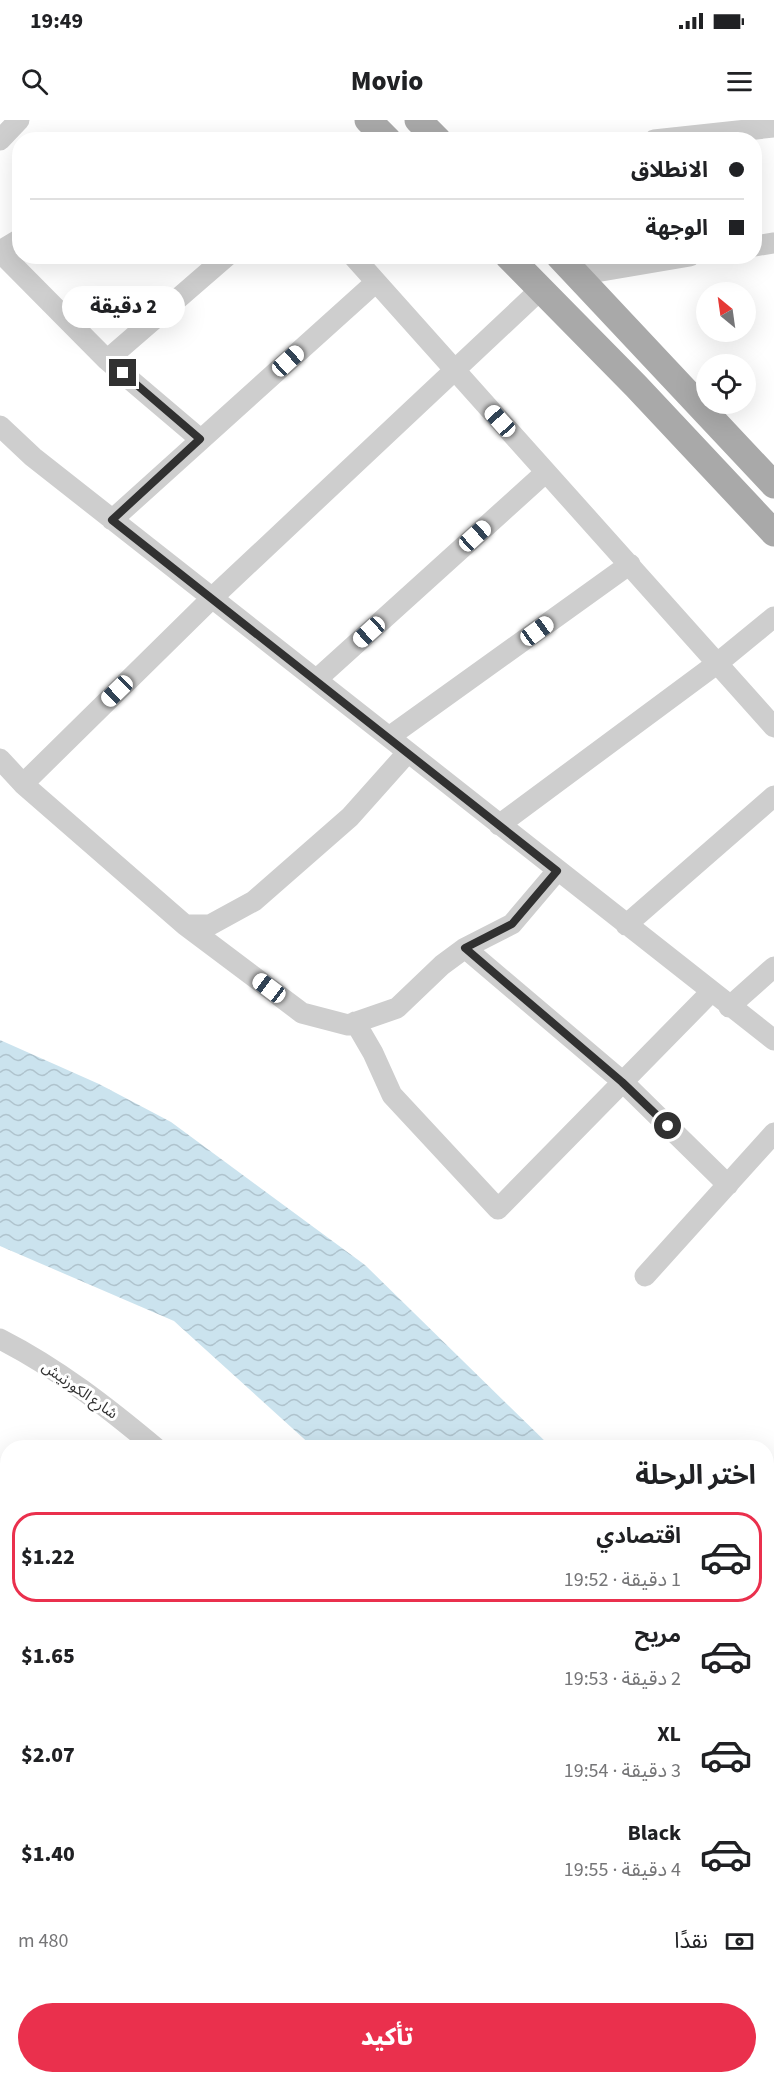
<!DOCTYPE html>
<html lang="ar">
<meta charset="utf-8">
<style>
body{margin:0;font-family:"Source Sans 3","Noto Sans Arabic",sans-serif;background:#f6f6f6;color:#202124;direction:rtl;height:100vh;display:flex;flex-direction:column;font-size:22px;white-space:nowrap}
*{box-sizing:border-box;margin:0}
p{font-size:20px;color:#757577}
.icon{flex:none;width:33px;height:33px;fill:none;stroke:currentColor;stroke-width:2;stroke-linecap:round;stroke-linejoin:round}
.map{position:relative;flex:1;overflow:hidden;direction:ltr}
.drawer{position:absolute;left:0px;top:1320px;width:774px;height:644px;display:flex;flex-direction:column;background:#fff;border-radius:24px 24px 0 0;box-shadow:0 6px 24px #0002;direction:rtl}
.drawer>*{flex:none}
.guide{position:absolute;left:12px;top:12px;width:750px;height:132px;border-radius:24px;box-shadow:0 6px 24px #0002;direction:rtl;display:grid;align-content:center;height:132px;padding:0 18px;background:#fff}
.needle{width:39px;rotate:331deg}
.controls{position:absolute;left:696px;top:162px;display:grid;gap:12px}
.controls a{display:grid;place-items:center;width:60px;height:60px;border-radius:50%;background:#fff;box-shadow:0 6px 24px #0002;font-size:30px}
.end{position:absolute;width:27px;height:27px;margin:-14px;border:8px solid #313131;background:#fff;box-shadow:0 0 0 3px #fff}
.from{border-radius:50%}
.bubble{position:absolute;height:42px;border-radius:21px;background:#fff;box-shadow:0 6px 24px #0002;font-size:20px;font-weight:800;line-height:42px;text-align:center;direction:rtl}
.car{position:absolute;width:18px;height:36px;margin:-18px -9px;border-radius:8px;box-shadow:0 0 4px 2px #0007;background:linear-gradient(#fff 24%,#345 0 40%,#fff 0 76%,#345 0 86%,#fff 0)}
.guide b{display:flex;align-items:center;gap:21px;height:57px;font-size:22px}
.guide b+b{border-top:2px solid #e0e0e0}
.guide i{width:15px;height:15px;background:#202124}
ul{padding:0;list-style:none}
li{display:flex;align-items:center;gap:18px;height:90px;margin:0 12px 9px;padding:0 6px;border:3px solid transparent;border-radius:24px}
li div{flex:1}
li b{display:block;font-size:22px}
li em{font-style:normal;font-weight:800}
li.current{border-color:#ea304d}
li>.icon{width:54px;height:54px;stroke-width:1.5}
h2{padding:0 18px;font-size:27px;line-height:72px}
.pay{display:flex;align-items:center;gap:15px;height:66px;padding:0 18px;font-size:22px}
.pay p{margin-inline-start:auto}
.cta{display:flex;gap:12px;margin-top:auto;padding:12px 18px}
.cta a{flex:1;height:69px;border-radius:36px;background:#ea304d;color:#fff;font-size:24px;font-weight:800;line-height:69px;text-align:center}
.status{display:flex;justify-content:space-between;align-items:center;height:42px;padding:0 30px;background:#fff;direction:ltr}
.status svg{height:16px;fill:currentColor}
header{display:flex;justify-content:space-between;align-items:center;height:78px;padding:0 18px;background:#fff;font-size:27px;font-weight:800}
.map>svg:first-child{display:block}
.water{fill:url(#water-waves)}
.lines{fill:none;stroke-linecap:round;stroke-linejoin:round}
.minor{stroke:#cecece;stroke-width:21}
.major{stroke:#a9a9a9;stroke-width:27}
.route{stroke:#313131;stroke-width:8}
.labels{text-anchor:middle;stroke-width:6;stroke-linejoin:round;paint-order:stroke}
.street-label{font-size:15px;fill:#313131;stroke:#fff}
</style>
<div class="status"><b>19:49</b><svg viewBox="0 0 49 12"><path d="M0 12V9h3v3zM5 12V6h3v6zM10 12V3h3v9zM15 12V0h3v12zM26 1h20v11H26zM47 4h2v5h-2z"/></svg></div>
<header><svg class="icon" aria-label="menu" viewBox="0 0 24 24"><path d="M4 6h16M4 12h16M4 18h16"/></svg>Movio<svg class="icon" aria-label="search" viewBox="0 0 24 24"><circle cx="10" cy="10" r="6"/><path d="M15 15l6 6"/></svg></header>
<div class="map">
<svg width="774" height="1963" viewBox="0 0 774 1963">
<defs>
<pattern id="water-waves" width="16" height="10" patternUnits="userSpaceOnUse" patternTransform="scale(1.5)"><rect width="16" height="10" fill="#cbe3ee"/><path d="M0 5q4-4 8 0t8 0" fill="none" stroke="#afc3cd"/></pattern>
</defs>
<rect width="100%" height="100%" fill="#fff"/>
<path class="water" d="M 0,920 L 99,964 L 171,1002 L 365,1145 L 551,1327 L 313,1327 L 174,1201 L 0,1126 Z
M 767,1549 L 774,1562 L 774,1930 L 766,1918 Z"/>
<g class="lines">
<path class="minor" d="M 0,20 L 19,0
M 654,20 L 774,7
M 754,126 L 774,123
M 0,131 L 20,119
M 0,132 L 107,240 L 200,319
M 353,136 L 774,607
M 578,155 L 690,136
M 107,240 L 227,136
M 0,306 L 33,337 L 774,920
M 112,400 L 376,162
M 316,560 L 546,352
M 389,617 L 630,444
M 0,639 L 23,664 L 185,805 L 302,893 L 348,905 L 397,888 L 442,845 L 465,828
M 23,664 L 212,478 L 541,169
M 499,705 L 719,542 L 774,497
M 557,751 L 512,804 L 465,828 L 623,962 L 728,1065
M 185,805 L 210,805 L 254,781 L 350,697 L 408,632
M 626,805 L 774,676
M 729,887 L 774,847
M 355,902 L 373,933 L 392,975 L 498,1089 L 711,872
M 645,1156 L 774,1013
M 0,1219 C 57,1248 107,1287 156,1328
M 667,1956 L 672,1963
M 530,1963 L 536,1956"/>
<path class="major" d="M 368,0 L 388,20
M 418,0 L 438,20
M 508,136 L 636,266 L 774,413
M 559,136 L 774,365"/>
</g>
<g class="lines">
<path class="route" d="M 123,253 L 200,319 L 112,400 L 557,751 L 512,804 L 465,828 L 622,962 L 668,1006"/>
</g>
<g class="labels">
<g class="street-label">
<text transform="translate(80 1270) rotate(35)" y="5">شارع الكورنيش</text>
</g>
</g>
</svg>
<div class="controls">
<a><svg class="needle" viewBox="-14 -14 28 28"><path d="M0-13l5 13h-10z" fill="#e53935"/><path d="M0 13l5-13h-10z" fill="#757577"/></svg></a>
<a><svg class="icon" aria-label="locate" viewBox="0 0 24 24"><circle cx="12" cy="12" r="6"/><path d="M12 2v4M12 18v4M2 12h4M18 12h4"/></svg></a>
</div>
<i class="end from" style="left:668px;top:1006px"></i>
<i class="end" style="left:123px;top:253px"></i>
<div class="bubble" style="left:62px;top:166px;width:123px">2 دقيقة</div>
<i class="car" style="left:288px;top:241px;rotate:48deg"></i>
<i class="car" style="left:500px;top:301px;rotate:318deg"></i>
<i class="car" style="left:475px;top:416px;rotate:48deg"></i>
<i class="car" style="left:537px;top:511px;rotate:54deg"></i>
<i class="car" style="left:369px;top:512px;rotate:228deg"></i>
<i class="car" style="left:117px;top:571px;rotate:226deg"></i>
<i class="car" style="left:269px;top:868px;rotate:307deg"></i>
<div class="guide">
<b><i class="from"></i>الانطلاق</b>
<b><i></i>الوجهة</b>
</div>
<section class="drawer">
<h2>اختر الرحلة</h2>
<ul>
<li class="current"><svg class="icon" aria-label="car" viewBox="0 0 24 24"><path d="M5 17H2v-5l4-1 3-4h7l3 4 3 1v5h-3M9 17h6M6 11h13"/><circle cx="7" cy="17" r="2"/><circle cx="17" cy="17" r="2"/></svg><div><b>اقتصادي</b><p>1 دقيقة · 19:52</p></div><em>$1.22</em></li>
<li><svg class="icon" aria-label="car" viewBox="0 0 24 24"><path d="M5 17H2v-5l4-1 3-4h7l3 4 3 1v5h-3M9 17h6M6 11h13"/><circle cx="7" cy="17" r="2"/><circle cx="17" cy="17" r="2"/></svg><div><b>مريح</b><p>2 دقيقة · 19:53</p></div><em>$1.65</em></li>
<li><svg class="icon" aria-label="car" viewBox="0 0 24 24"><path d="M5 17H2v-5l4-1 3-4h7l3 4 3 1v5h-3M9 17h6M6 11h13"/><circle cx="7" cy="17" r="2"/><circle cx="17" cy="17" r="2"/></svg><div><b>XL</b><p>3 دقيقة · 19:54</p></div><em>$2.07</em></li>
<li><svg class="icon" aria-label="car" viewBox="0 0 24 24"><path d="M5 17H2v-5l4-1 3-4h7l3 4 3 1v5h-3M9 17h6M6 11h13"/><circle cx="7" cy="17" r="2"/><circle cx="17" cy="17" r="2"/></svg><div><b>Black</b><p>4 دقيقة · 19:55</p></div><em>$1.40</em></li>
</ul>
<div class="pay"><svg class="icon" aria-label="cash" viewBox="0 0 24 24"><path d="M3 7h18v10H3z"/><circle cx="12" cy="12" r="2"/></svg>نقدًا<p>480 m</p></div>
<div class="cta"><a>تأكيد</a></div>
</section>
</div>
